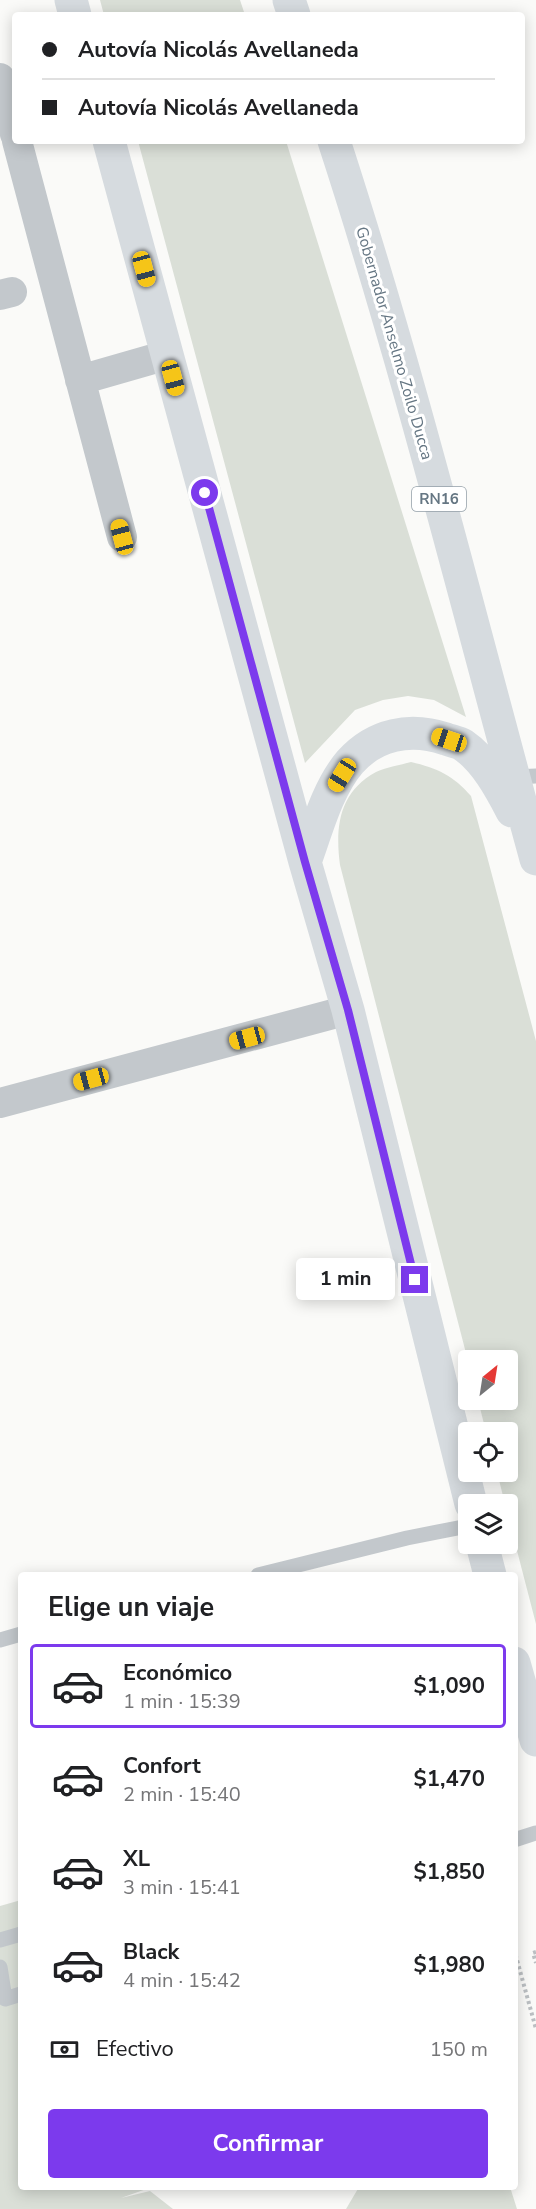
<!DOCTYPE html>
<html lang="es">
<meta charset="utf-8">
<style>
body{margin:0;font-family:"Nunito Sans",sans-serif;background:#f6f6f6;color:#202124;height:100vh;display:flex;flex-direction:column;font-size:22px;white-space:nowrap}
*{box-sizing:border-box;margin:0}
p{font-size:20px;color:#757577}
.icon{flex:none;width:33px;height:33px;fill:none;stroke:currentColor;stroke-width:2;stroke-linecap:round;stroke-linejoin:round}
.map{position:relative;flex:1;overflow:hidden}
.drawer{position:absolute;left:18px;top:1572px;width:500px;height:618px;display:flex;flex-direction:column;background:#fff;border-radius:6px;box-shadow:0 3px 15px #0003}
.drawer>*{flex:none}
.guide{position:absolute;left:12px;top:12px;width:513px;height:132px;border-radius:6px;box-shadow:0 3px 15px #0003;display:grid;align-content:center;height:132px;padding:0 30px;background:#fff}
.needle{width:39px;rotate:30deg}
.fabs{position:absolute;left:458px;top:1350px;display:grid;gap:12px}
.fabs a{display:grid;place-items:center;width:60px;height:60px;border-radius:6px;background:#fff;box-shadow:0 3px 15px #0003;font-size:30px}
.end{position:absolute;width:27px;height:27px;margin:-14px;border:8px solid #7c3aed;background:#fff;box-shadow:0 0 0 3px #fff}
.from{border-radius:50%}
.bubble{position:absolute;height:42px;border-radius:6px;background:#fff;box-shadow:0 3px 15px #0003;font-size:20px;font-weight:700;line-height:42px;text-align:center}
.car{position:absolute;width:18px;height:36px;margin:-18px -9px;border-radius:8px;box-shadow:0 0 4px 2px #0007;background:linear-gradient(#f5c518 24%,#345 0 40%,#f5c518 0 76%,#345 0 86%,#f5c518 0)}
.guide b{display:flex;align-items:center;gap:21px;height:57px;font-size:22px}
.guide b+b{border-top:2px solid #e0e0e0}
.guide i{width:15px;height:15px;background:#202124}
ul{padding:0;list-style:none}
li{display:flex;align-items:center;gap:18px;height:84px;margin:0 12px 9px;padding:0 18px;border:3px solid transparent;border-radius:6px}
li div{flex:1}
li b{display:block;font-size:22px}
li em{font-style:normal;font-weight:700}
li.active{border-color:#7c3aed}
li>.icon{width:54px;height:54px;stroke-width:1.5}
h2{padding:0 30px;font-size:27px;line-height:72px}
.pay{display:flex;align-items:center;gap:15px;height:66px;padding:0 30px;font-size:22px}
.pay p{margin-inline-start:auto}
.primary-button{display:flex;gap:12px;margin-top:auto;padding:12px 30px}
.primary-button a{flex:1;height:69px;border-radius:6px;background:#7c3aed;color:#fff;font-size:24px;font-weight:700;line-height:69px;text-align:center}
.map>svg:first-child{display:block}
.green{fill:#dadfd7}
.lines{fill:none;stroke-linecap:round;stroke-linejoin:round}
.path{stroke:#bbbfc2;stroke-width:4;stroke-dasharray:3 3;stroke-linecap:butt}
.lane{stroke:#c3c8cc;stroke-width:15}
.street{stroke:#c3c8cc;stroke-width:30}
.highway{stroke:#d6dbdf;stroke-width:33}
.route{stroke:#7c3aed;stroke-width:8}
.labels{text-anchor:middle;stroke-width:6;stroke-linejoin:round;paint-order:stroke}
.shield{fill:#fff;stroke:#939fa8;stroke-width:1.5}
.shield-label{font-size:15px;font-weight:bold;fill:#657683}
.street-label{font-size:16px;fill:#657683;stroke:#fff}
</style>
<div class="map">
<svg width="536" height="2209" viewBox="0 0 536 2209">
<rect width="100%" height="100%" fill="#fafaf8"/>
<path class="green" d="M 100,0 L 240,0 L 245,15 L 104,15 Z
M 138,141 L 286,141 L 466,717 L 434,700 L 408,696 L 383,700 L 355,710 L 305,763 Z
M 411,762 C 437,768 454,776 471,796 L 536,1041 L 536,1624 L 507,1512 L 507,1504 L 505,1504 L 497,1472 L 507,1472 L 507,1432 L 486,1432 L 478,1400 L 507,1400 L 507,1360 L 468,1361 L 340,865 C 335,827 339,792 376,772 C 387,767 400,765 411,762 Z
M 21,1900 L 21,2187 L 152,2187 L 121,2198 L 150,2191 L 173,2209 L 0,2209 L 0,1906 Z
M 359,2187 L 510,2187 L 517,2209 L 346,2209 Z"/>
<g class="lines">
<path class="path" d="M 514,1949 L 536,2029
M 536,1952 L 533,1953 L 536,1963"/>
<path class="lane" d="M 514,777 L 536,776
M 258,1575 L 407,1538 L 468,1526
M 0,1640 L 21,1634
M 514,1840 L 536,1833
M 0,1940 L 21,1934
M 0,1967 L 5,1999 L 21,1994"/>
<path class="street" d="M 0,78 L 15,134
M 17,141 L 122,537
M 0,295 L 12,292
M 80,380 L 167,355
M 0,1103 L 348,1010"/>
<path class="highway" d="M 71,0 L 75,15
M 289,0 L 294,15
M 109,141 L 305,862 L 348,1010 L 471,1504
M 334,141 C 411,377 470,619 536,859
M 305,862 C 317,829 327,789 350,762 C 375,734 410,727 446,739 C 451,741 458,742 463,745 C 485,760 500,788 512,811
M 482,1544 L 490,1575
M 514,1663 L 536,1740"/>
</g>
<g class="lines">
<path class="route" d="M 205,493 L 305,862 L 348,1010 L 415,1280"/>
</g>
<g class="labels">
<rect class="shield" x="412" y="487" width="54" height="24" rx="4.5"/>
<g class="shield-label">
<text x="439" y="504">RN16</text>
</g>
<g class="street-label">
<text transform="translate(395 343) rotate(74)" y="6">Gobernador Anselmo Zoilo Ducca</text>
</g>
</g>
</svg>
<div class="fabs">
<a><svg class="needle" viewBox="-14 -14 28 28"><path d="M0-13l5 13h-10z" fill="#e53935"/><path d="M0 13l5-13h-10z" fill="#757577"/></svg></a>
<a><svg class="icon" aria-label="locate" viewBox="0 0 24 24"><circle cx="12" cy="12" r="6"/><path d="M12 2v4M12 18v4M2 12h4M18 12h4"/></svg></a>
<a><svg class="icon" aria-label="layers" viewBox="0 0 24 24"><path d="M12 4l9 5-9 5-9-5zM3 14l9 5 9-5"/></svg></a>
</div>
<i class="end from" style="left:205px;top:493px"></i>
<i class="end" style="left:415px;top:1280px"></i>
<div class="bubble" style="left:296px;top:1258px;width:99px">1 min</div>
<i class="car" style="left:144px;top:269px;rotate:165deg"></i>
<i class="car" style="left:173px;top:378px;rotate:165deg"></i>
<i class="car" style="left:122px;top:537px;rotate:345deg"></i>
<i class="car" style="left:449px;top:740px;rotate:288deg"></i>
<i class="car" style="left:342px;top:775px;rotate:212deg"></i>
<i class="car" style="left:247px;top:1038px;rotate:255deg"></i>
<i class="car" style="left:91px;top:1079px;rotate:255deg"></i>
<div class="guide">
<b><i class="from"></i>Autovía Nicolás Avellaneda</b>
<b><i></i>Autovía Nicolás Avellaneda</b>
</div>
<section class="drawer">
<h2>Elige un viaje</h2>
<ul>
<li class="active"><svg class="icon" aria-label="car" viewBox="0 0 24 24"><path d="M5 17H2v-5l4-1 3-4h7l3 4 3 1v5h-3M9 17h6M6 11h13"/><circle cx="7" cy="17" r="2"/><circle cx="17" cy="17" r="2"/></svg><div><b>Económico</b><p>1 min · 15:39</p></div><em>$1,090</em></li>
<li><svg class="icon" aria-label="car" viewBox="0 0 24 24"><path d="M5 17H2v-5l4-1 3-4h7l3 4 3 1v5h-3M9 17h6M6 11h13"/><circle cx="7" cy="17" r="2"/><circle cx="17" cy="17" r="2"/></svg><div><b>Confort</b><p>2 min · 15:40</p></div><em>$1,470</em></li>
<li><svg class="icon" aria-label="car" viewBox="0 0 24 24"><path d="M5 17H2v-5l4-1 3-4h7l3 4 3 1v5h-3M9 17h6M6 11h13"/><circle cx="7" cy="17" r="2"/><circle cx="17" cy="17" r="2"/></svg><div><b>XL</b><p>3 min · 15:41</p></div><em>$1,850</em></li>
<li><svg class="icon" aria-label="car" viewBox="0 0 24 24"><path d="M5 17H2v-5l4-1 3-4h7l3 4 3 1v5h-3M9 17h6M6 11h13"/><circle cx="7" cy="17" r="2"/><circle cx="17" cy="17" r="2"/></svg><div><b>Black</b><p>4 min · 15:42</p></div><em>$1,980</em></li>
</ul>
<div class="pay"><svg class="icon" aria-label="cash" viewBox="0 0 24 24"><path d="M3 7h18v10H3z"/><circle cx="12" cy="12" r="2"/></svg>Efectivo<p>150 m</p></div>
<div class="primary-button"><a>Confirmar</a></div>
</section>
</div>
